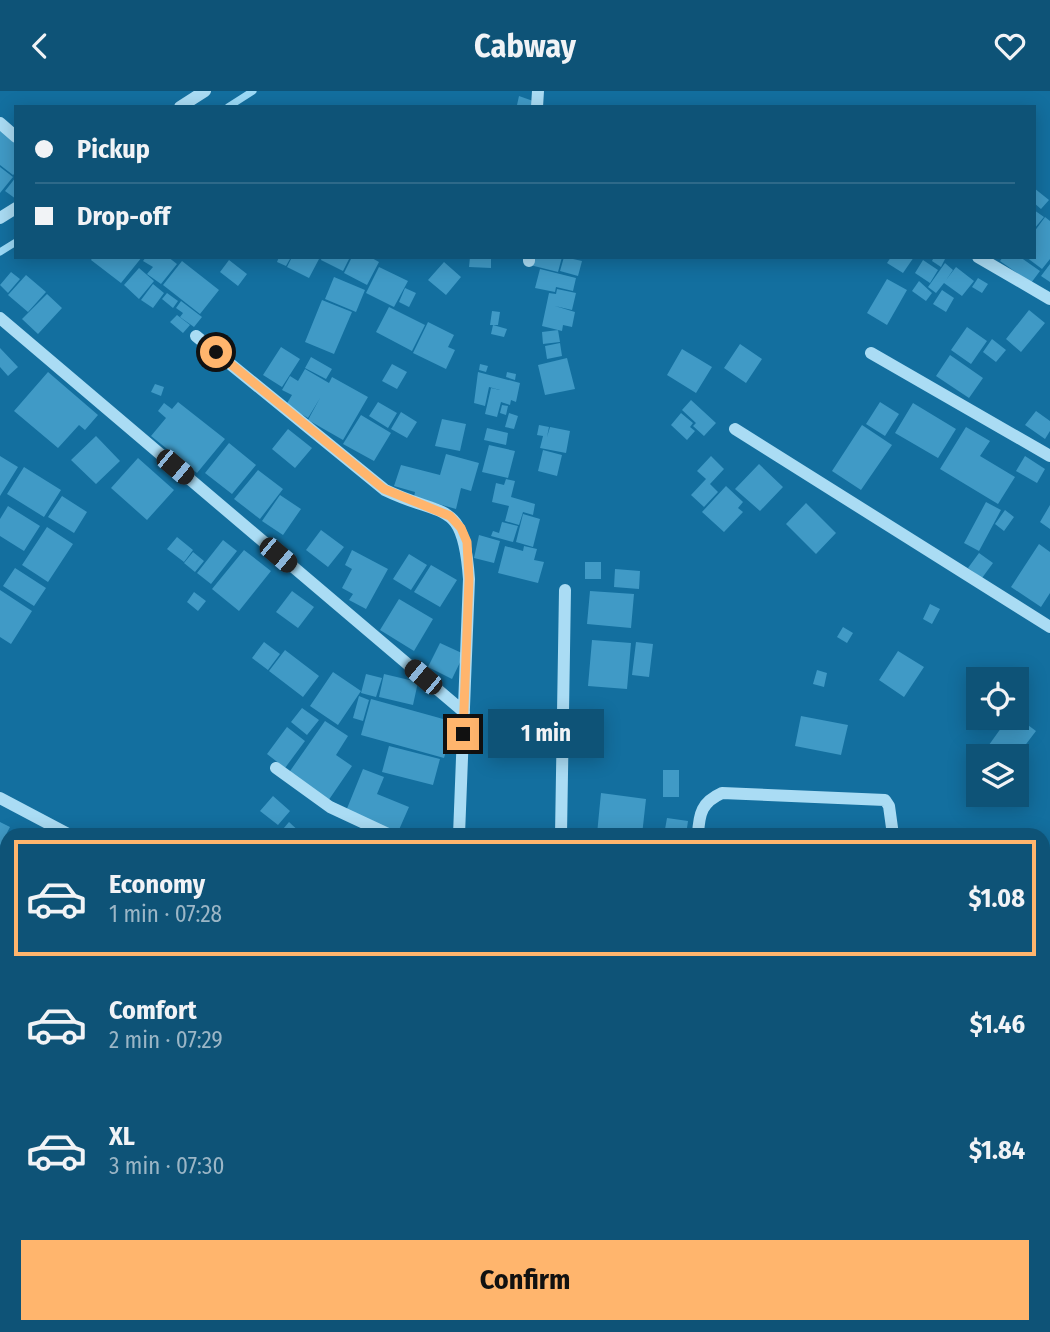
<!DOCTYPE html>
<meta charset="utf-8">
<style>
body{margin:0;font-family:"Fira Sans Condensed",sans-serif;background:#17597c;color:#f1f3f6;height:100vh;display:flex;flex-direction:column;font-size:26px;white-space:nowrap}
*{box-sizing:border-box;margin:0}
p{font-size:23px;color:#9bb6c6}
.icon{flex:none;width:38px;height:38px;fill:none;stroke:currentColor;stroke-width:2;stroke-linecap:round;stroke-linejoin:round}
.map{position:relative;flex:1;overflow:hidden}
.side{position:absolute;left:0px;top:737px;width:1050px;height:506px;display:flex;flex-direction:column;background:#0e5377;border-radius:21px 21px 0 0;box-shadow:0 4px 18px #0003}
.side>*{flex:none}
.guide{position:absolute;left:14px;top:14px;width:1022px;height:154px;border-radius:0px;box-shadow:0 4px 18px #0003;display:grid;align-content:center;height:154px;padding:0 21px;background:#0e5377}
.buttons{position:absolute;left:966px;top:576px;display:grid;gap:14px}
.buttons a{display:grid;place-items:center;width:63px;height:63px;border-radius:0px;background:#0e5377;box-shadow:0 4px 18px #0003;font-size:35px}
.end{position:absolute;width:32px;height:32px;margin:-16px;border:9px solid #ffb56d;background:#111;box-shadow:0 0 0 4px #111}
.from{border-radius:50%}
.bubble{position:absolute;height:49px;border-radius:0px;background:#0e5377;box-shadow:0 4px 18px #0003;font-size:23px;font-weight:700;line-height:49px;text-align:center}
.car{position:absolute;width:21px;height:42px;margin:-21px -10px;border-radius:9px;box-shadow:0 0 5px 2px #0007;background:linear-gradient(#222 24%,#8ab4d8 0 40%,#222 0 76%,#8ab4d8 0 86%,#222 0)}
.guide b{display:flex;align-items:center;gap:24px;height:66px;font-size:26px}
.guide b+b{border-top:2px solid #2e6989}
.guide i{width:18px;height:18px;background:#f1f3f6}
ul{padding:12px 0 0;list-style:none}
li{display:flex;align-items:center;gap:21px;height:116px;margin:0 14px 10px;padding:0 7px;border:4px solid transparent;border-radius:0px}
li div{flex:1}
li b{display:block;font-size:26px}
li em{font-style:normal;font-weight:700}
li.on{border-color:#ffb56d}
li>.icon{width:63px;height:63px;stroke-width:1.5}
.button{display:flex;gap:14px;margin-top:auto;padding:14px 21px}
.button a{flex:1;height:80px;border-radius:0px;background:#ffb56d;color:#111;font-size:28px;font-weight:700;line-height:80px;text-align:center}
header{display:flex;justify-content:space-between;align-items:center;height:91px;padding:0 21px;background:#0e5377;font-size:32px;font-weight:700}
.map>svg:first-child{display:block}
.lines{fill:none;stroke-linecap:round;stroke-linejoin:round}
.stream{stroke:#9cdaf7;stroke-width:7}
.building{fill:#409ac6}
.minor{stroke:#aadcf4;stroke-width:12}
.major{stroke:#f7fcff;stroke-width:18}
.route{stroke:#ffb56d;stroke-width:9}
</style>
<header><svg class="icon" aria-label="back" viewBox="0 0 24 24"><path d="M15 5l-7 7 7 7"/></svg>Cabway<svg class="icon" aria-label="heart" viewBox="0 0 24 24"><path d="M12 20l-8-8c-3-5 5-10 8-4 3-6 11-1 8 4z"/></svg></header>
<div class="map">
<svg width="1050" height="1241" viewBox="0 0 1050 1241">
<rect width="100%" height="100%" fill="#136f9f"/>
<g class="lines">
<path class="stream" d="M 228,16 L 253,0
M 0,161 L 16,151"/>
</g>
<path class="building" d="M 519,5 L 536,11 L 535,16 L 517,14 Z
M 0,39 L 16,51 L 16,81 L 13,84 L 0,74 Z
M 0,76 L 13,86 L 0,102 Z
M 16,86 L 16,108 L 5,100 Z
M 1034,97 L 1049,109 L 1041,118 L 1034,112 Z
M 1034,119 L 1044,126 L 1034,138 Z
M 1045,126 L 1050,130 L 1050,168 L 1042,178 L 1026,166 L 1034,166 L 1034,141 Z
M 93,166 L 142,166 L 121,192 L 91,169 Z
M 146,166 L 168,166 L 177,173 L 161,193 L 147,183 L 153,176 L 143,170 Z
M 279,166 L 291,166 L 286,175 L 277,171 Z
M 292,166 L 319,168 L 309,187 L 287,176 Z
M 322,166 L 350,166 L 343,180 L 321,169 Z
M 352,166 L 370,166 L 379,171 L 367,194 L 344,182 Z
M 470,166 L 491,166 L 491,177 L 469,176 Z
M 532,166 L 562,166 L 558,181 L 530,174 Z
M 564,166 L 582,170 L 578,185 L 560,180 Z
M 891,166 L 914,166 L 903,182 L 887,172 Z
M 934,166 L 945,168 L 941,176 L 932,170 Z
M 1003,166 L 1020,166 L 1040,180 L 1031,192 L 1000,170 Z
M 229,169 L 247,183 L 238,195 L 220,181 Z
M 923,169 L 938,179 L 930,192 L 915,182 Z
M 182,170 L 219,199 L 200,223 L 163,194 Z
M 444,171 L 461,186 L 446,204 L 428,189 Z
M 945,172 L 953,179 L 946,189 L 956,176 L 974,190 L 962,205 L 944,192 L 936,202 L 928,196 Z
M 1050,173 L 1050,191 L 1041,185 Z
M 379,176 L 408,190 L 394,216 L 366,202 Z
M 139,177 L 154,190 L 139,208 L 124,194 Z
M 540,178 L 576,187 L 573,200 L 556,196 L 555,201 L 535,197 Z
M 11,181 L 20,188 L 8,202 L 0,194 Z
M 26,184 L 46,201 L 28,221 L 8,204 Z
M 334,186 L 365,199 L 356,221 L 325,208 Z
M 978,187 L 988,193 L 982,202 L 972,196 Z
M 887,188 L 907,199 L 887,234 L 867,222 Z
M 919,190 L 932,202 L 926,210 L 912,200 Z
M 153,193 L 164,202 L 153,217 L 141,209 Z
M 405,197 L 416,202 L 409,216 L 399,211 Z
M 557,198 L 576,202 L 572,219 L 555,215 L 575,221 L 572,236 L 563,234 L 562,240 L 542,235 L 549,202 L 556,203 Z
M 942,199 L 954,207 L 946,221 L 933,213 Z
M 167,202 L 178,210 L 173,217 L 162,208 Z
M 47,203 L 62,217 L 38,243 L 22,228 Z
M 322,209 L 352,221 L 334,263 L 305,251 Z
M 181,210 L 202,226 L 194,236 L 180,226 L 183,222 L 176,217 Z
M 389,216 L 425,234 L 412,260 L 376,241 Z
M 1029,219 L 1045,232 L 1021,261 L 1006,248 Z
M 492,220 L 500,221 L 498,234 L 490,234 Z
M 177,224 L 190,234 L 183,242 L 170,231 Z
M 428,231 L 454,244 L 448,256 L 455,259 L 446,278 L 413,262 Z
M 493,234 L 507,238 L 504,246 L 491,243 Z
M 967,236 L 987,250 L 971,273 L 951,259 Z
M 558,239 L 560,251 L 543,253 L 542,241 Z
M 992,248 L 1006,259 L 996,271 L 983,261 Z
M 560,252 L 562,265 L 547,268 L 545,255 Z
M 740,253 L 762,268 L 746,292 L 724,277 Z
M 281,256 L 300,268 L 282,296 L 263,284 Z
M 0,257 L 18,276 L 8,285 L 0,276 Z
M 682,258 L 712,276 L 696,302 L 667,284 Z
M 950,264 L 983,287 L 969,307 L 936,285 Z
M 311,266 L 332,278 L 326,288 L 305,277 Z
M 567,267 L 575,298 L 545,304 L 538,274 Z
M 392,273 L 407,281 L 397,298 L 382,290 Z
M 480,273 L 488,275 L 486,281 L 479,279 Z
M 305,278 L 329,292 L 332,286 L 368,306 L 343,349 L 308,329 L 320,307 L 308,327 L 286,314 L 292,304 L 282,299 L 290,285 L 298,290 Z
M 48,281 L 98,324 L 85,339 L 79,334 L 58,357 L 14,320 Z
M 478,281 L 520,292 L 516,311 L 511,309 L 510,314 L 501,311 L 497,326 L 485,323 L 491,297 L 500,299 L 489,296 L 485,315 L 474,312 Z
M 507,281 L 516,283 L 515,289 L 506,286 Z
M 155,293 L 164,296 L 161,305 L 151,301 Z
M 691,309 L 716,332 L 704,345 L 693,335 L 696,332 L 682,319 Z
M 178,311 L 225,348 L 197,382 L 151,345 L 166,327 L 158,320 L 164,312 L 172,318 Z
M 378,311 L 397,322 L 388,337 L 369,325 Z
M 880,311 L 899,323 L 885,345 L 866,333 Z
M 913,312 L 956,338 L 938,367 L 895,342 Z
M 502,314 L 508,315 L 506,324 L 500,322 Z
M 1036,320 L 1050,330 L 1050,340 L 1045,348 L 1025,334 Z
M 401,321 L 417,331 L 407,347 L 391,338 Z
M 509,322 L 518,325 L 514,338 L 505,336 Z
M 681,322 L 693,332 L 690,336 L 695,340 L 687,349 L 671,334 Z
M 361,324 L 391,342 L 374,370 L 343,353 Z
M 442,328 L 466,333 L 460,360 L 435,355 Z
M 539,334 L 549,336 L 547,346 L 550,336 L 570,340 L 566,362 L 540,357 L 543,345 L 537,344 Z
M 862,334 L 892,354 L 861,399 L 832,380 Z
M 966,336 L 990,350 L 980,365 L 1015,386 L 998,413 L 940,378 Z
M 487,337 L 508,342 L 506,354 L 484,349 Z
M 288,338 L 312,357 L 295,377 L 272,358 Z
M 96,345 L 120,370 L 96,393 L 71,369 Z
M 229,352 L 256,374 L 232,403 L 205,382 Z
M 489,354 L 515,360 L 508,387 L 482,381 Z
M 543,359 L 562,364 L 557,385 L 538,380 Z
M 446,363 L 479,372 L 471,400 L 461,397 L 456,418 L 414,406 L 415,401 L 394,395 L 401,374 L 440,384 Z
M 0,365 L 18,376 L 0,405 Z
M 711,365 L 724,378 L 710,393 L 718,401 L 704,416 L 691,404 L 706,388 L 697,380 Z
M 1025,365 L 1045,378 L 1037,392 L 1016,380 Z
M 138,367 L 174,399 L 147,429 L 111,397 Z
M 759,373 L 783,396 L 760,420 L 735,398 Z
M 24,376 L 61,399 L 44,426 L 7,403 Z
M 258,379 L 283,398 L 260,428 L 234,408 Z
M 506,388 L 515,390 L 511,406 L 535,413 L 533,424 L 523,421 L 519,434 L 505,430 L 509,415 L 492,411 L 496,392 L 504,394 Z
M 726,395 L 743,411 L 738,417 L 743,421 L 724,441 L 702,421 Z
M 280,404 L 301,418 L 283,444 L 262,430 Z
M 62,405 L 87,421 L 74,442 L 48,426 Z
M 986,411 L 1001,419 L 979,460 L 964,452 Z
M 806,412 L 836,442 L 816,463 L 786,433 Z
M 1050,414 L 1050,438 L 1040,431 Z
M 8,415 L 40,435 L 24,460 L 0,445 L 0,428 Z
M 1005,419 L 1014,426 L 1004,440 L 995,433 Z
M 523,423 L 540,428 L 533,456 L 516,451 Z
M 502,431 L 518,435 L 513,451 L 491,445 L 493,440 L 499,442 Z
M 47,436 L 73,453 L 48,491 L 22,474 Z
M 321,439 L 344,456 L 328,476 L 306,459 Z
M 479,444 L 500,450 L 494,472 L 474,467 Z
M 177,446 L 193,459 L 184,471 L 167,458 Z
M 223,449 L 237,460 L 211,493 L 197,482 Z
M 1039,453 L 1050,461 L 1050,502 L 1041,516 L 1011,496 Z
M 505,455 L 523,460 L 524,455 L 537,458 L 534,469 L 544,471 L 538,492 L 498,482 Z
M 244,459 L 271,480 L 239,520 L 212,498 Z
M 352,459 L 388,478 L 366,518 L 349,509 L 353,503 L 342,497 L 352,478 L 345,474 Z
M 193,461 L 204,470 L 195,481 L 184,472 Z
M 979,462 L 993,472 L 982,487 L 968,477 Z
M 409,463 L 427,474 L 411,499 L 393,488 Z
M 585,471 L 601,471 L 601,488 L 585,488 Z
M 431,474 L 457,489 L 440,516 L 414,501 Z
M 15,477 L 46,497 L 34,515 L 3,495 Z
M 615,478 L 640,480 L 639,498 L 614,496 Z
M 0,499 L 32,520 L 11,553 L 0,546 Z
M 292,500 L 314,516 L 298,537 L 276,521 Z
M 590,500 L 634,503 L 631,537 L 587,533 Z
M 194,501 L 206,510 L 198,520 L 187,511 Z
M 399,508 L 433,528 L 414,560 L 380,539 Z
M 930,513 L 940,518 L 932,533 L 923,528 Z
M 843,536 L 853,542 L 847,552 L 837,546 Z
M 592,549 L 631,552 L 627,598 L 588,595 Z
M 264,551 L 280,563 L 268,579 L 252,567 Z
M 636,551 L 653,553 L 649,586 L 632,584 Z
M 440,552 L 464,563 L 452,588 L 428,576 Z
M 285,559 L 319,585 L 303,606 L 269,580 Z
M 898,560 L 924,576 L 904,606 L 879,589 Z
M 817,579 L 827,582 L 824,596 L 813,593 Z
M 333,581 L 361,600 L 338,634 L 310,615 Z
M 366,583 L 382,587 L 376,606 L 361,602 Z
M 384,583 L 418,591 L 413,614 L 379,606 Z
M 359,605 L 369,609 L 363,630 L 353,627 Z
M 371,608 L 454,631 L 444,667 L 361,644 Z
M 302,617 L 319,629 L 307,644 L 291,631 Z
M 801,625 L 848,634 L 841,664 L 795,655 Z
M 1009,626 L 1017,626 L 1036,640 L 1017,665 L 981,665 Z
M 325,630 L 348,645 L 336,664 L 352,675 L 328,710 L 288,683 Z
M 287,636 L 305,650 L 285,677 L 267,663 Z
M 389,655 L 440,668 L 433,694 L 382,681 Z
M 363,678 L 384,686 L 377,703 L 409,716 L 398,741 L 346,720 Z
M 663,679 L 679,679 L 679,706 L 663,706 Z
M 601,702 L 646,708 L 642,744 L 597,743 Z
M 273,705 L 290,720 L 278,734 L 260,720 Z
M 667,727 L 688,730 L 686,744 L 664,744 Z
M 0,731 L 10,736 L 0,755 Z
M 289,731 L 303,744 L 278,744 Z
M 862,737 L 885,737 L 885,744 L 862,744 Z
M 7,759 L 7,786 L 0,782 L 0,771 Z
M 1043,862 L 1048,882 L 1043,882 Z
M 0,981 L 7,985 L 7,1032 L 0,1028 Z
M 1050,1055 L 1050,1090 L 1046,1091 L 1043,1056 Z
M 0,1132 L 7,1133 L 5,1161 L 0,1161 Z
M 1043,1172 L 1050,1172 L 1050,1227 L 1043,1228 Z
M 1050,1231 L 1050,1241 L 1019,1241 L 1018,1236 L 1043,1236 L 1043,1232 Z
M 116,1236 L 142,1236 L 142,1241 L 117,1241 Z
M 278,1236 L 311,1236 L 310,1241 L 277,1241 Z
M 341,1236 L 409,1236 L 411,1241 L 325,1241 Z
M 549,1236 L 573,1236 L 551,1241 Z
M 782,1236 L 820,1236 L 822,1241 L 783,1241 Z
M 826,1236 L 849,1236 L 851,1241 L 828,1241 Z
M 883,1236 L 917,1236 L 917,1241 L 883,1241 Z
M 929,1236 L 965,1236 L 965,1241 L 929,1241 Z"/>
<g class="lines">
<path class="minor" d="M 180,16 L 205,0
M 537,16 L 538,0
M 0,32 L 16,46
M 0,127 L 16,117
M 978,166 L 1050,208
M 529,170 L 529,166
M 0,227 L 464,621
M 196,245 L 385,399 C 445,428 463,407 469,488 L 459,744
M 871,262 L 1050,365
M 735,338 L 1050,536
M 276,677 L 330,716 L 390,744
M 0,707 L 70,744
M 561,744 L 565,499
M 698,744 C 699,722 702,711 722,702 L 885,709 L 889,715 L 893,744
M 1043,770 L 1050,770
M 1043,836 L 1050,834
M 0,862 L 7,853
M 0,886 L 7,891
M 0,919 L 7,927
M 0,1092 L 7,1094
M 461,1236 L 461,1241
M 534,1236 L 535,1241
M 875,1236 L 875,1241
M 272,1241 L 272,1236"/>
<path class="major" d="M 1043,1134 L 1050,1132
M 668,1241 L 684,1236"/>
</g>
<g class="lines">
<path class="route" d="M 216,261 L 384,398 L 450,425 L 461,437 L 467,451 L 469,488 L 463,643"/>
</g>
</svg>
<div class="buttons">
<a><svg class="icon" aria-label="locate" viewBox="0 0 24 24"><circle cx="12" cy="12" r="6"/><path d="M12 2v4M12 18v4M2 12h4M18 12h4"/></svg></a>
<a><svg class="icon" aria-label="layers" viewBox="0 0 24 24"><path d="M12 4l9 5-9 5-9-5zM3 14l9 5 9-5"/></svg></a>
</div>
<i class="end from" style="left:216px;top:261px"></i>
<i class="end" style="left:463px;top:643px"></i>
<div class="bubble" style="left:488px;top:618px;width:116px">1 min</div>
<i class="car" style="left:175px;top:376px;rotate:130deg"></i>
<i class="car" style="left:278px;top:464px;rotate:130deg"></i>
<i class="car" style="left:423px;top:586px;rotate:310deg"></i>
<div class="guide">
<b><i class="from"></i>Pickup</b>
<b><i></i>Drop-off</b>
</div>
<section class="side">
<ul>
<li class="on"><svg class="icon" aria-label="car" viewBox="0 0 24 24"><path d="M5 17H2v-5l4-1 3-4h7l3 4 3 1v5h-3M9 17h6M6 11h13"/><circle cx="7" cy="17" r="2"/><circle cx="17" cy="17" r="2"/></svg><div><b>Economy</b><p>1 min · 07:28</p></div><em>$1.08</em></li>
<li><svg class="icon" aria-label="car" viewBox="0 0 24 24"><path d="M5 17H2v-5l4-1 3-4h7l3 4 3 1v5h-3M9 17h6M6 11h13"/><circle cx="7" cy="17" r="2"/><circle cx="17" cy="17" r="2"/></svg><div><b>Comfort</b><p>2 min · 07:29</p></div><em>$1.46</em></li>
<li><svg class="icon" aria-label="car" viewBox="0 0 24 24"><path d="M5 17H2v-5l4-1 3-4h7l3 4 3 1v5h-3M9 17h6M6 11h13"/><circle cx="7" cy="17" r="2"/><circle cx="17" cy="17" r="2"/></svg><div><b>XL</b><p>3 min · 07:30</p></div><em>$1.84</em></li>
</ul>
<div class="button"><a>Confirm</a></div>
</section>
</div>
